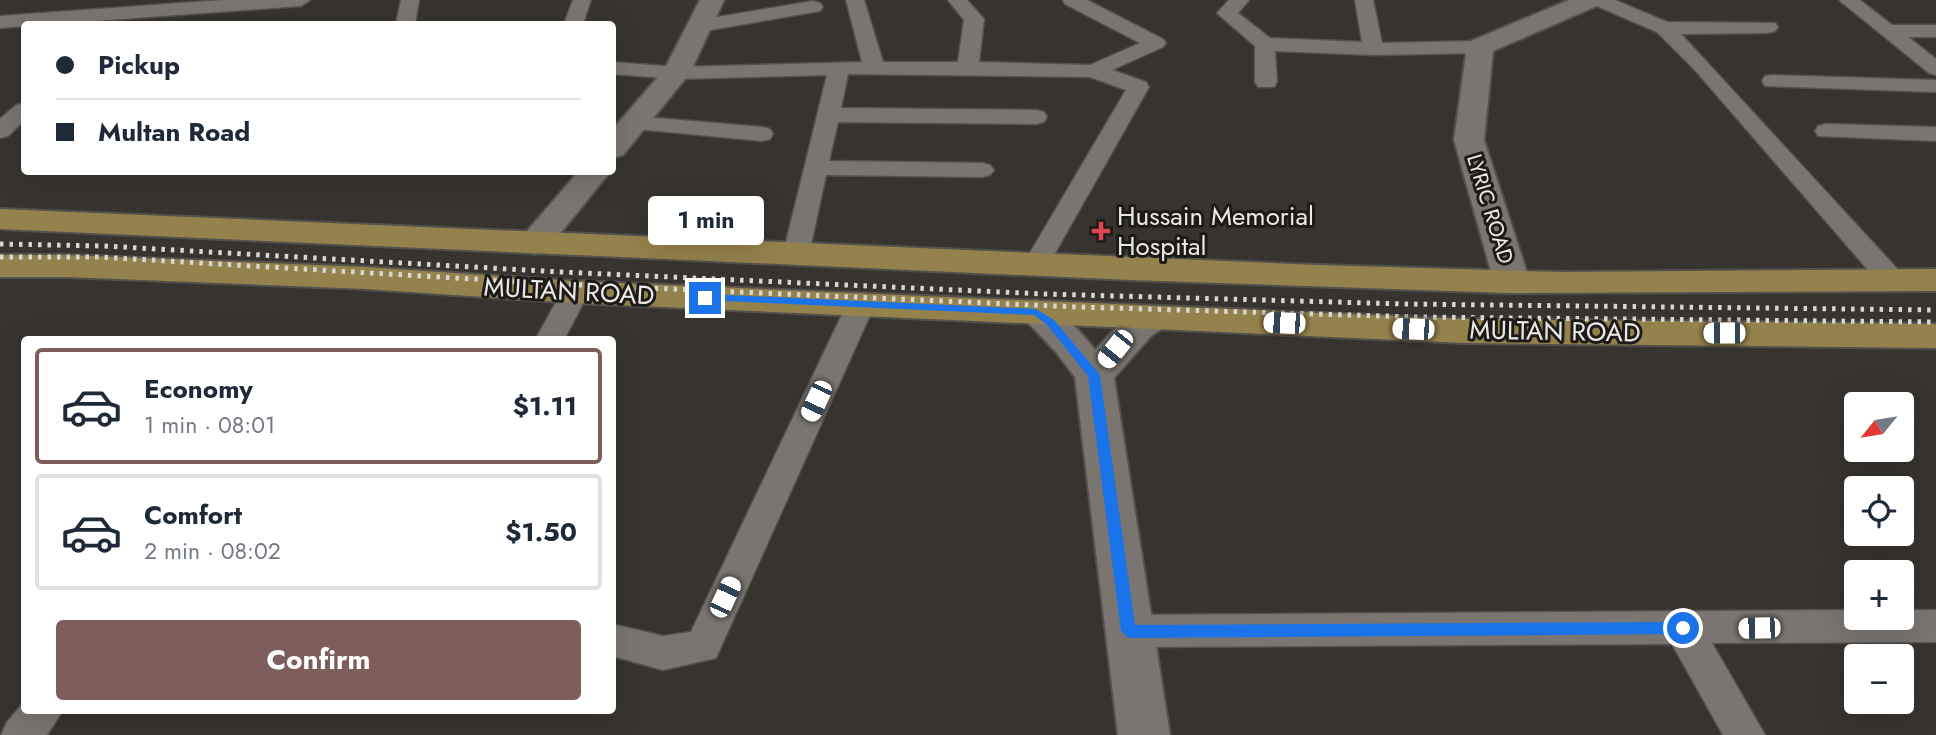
<!DOCTYPE html>
<meta charset="utf-8">
<style>
body{margin:0;font-family:Jost,sans-serif;background:#f6f6f7;color:#1f2937;height:100vh;display:flex;flex-direction:column;font-size:26px;white-space:nowrap}
*{box-sizing:border-box;margin:0}
p{font-size:23px;color:#747a83}
.icon{flex:none;width:38px;height:38px;fill:none;stroke:currentColor;stroke-width:2;stroke-linecap:round;stroke-linejoin:round}
.map{position:relative;flex:1;overflow:hidden}
.details{position:absolute;left:21px;top:336px;width:595px;height:378px;display:flex;flex-direction:column;background:#fff;border-radius:7px;box-shadow:0 7px 28px #0002}
.details>*{flex:none}
.guide{position:absolute;left:21px;top:21px;width:595px;height:154px;border-radius:7px;box-shadow:0 7px 28px #0002;display:grid;align-content:center;height:154px;padding:0 35px;background:#fff}
.needle{width:46px;rotate:240deg}
.buttons{position:absolute;left:1844px;top:392px;display:grid;gap:14px}
.buttons a{display:grid;place-items:center;width:70px;height:70px;border-radius:7px;background:#fff;box-shadow:0 7px 28px #0002;font-size:35px}
.end{position:absolute;width:32px;height:32px;margin:-16px;border:9px solid #1a73e8;background:#fff;box-shadow:0 0 0 4px #fff}
.from{border-radius:50%}
.bubble{position:absolute;height:49px;border-radius:7px;background:#fff;box-shadow:0 7px 28px #0002;font-size:23px;font-weight:700;line-height:49px;text-align:center}
.car{position:absolute;width:21px;height:42px;margin:-21px -10px;border-radius:9px;box-shadow:0 0 5px 2px #0007;background:linear-gradient(#fff 24%,#345 0 40%,#fff 0 76%,#345 0 86%,#fff 0)}
.guide b{display:flex;align-items:center;gap:24px;height:66px;font-size:26px}
.guide b+b{border-top:2px solid #e0e1e3}
.guide i{width:18px;height:18px;background:#1f2937}
ul{padding:12px 0 0;list-style:none}
li{display:flex;align-items:center;gap:21px;height:116px;margin:0 14px 10px;padding:0 21px;border:4px solid #e0e1e3;border-radius:7px}
li div{flex:1}
li b{display:block;font-size:26px}
li em{font-style:normal;font-weight:700}
li.active{border-color:#7e5e5a}
li>.icon{width:63px;height:63px;stroke-width:1.5}
.button{display:flex;gap:14px;margin-top:auto;padding:14px 35px}
.button a{flex:1;height:80px;border-radius:7px;background:#7e5e5a;color:#fff;font-size:28px;font-weight:700;line-height:80px;text-align:center}
.map>svg:first-child{display:block}
.lines{fill:none;stroke-linecap:round;stroke-linejoin:round}
.minor-casing{stroke:#53504d;stroke-width:3}
.tertiary-casing{stroke:#53504d;stroke-width:4}
.primary-casing{stroke:#53504d;stroke-width:4}
.minor{fill:#7a7570;fill-rule:evenodd}
.tertiary{fill:#7a7570;fill-rule:evenodd}
.primary{fill:#93824b;fill-rule:evenodd}
.rail{stroke:#d8d5d2;stroke-width:5;stroke-dasharray:3.5 6;stroke-linecap:butt}
.route{fill:#1a73e8}
.health-dot{fill:#e0444e;stroke:#1d1b19;stroke-width:2.5}
.labels{text-anchor:middle;stroke-width:6;stroke-linejoin:round;paint-order:stroke}
.far-street-label{font-size:21px;fill:#ebe8e5;stroke:#1d1b19}
.poi-label{font-size:26px;fill:#ebe8e5;stroke:#1d1b19;text-anchor:start}
.street-label{font-size:26px;fill:#ebe8e5;stroke:#1d1b19}
</style>
<div class="map">
<svg width="1936" height="735" viewBox="0 0 1936 735">
<rect width="100%" height="100%" fill="#37332f"/>
<g class="lines">
<g class="minor-casing">
<path id="minor" d="M 223,0 L 310,0 L 301,6 L 0,28 L 0,16 Z
M 401,0 L 419,0 L 415,24 L 396,24 Z
M 573,0 L 591,0 L 583,24 L 564,24 Z
M 846,0 L 864,0 L 883,62 L 958,62 L 964,20 L 948,0 L 967,0 L 984,19 L 979,62 L 1090,65 L 1140,43 L 1065,4 L 1063,0 L 1087,0 L 1163,39 L 1166,43 L 1163,47 L 1112,70 L 1146,82 L 1149,87 L 1046,269 L 1037,271 L 1028,269 L 1024,263 L 1126,90 L 1090,77 L 848,74 L 841,108 L 1036,110 L 1044,112 L 1047,117 L 1044,122 L 1036,124 L 838,122 L 829,161 L 982,163 L 990,165 L 994,170 L 990,175 L 982,177 L 826,175 L 809,254 L 805,260 L 796,262 L 787,260 L 783,254 L 827,75 L 676,79 L 612,74 L 612,62 L 676,67 L 862,62 Z
M 1229,0 L 1249,0 L 1238,13 L 1270,38 L 1362,42 L 1355,0 L 1373,0 L 1382,43 L 1480,41 L 1487,43 L 1490,47 L 1487,51 L 1480,53 L 1373,55 L 1275,51 L 1277,82 L 1274,87 L 1258,87 L 1255,82 L 1255,46 L 1217,13 Z
M 1590,0 L 1615,0 L 1667,22 L 1775,23 L 1778,27 L 1775,31 L 1768,33 L 1681,34 L 1902,274 L 1906,280 L 1902,286 L 1892,288 L 1882,286 L 1694,69 L 1657,32 L 1592,4 Z
M 1839,0 L 1860,0 L 1892,25 L 1936,25 L 1936,37 L 1908,37 L 1936,59 L 1936,75 L 1929,73 Z
M 813,1 L 820,3 L 823,7 L 820,11 L 699,32 L 689,26 L 699,20 Z
M 1773,75 L 1936,80 L 1936,92 L 1765,86 L 1762,81 L 1765,76 Z
M 24,103 L 24,121 L 8,136 L 0,138 L 0,119 L 16,105 Z
M 634,116 L 762,127 L 770,129 L 773,134 L 770,139 L 762,141 L 626,128 L 623,123 L 626,118 Z
M 1826,124 L 1936,127 L 1936,141 L 1818,136 L 1815,131 L 1818,126 Z
M 575,283 L 585,286 L 589,292 L 564,340 L 535,340 L 565,286 Z
M 861,295 L 871,298 L 875,304 L 716,658 L 663,670 L 612,656 L 612,624 L 663,636 L 691,632 L 847,304 L 851,298 Z
M 1857,610 L 1857,618 L 1902,618 L 1902,610 L 1936,610 L 1936,642 L 1712,643 L 1765,735 L 1723,735 L 1672,644 L 1128,647 L 1115,642 L 1109,631 L 1115,620 L 1128,615 Z
M 24,702 L 24,710 L 63,710 L 47,735 L 1,735 L 7,722 Z"/>
</g>
<g class="tertiary-casing">
<path id="tertiary" d="M 700,0 L 724,0 L 690,73 L 623,155 L 612,158 L 612,130 L 664,70 Z
M 1569,0 L 1602,0 L 1599,5 L 1493,51 L 1484,140 L 1530,282 L 1524,290 L 1512,293 L 1500,290 L 1494,282 L 1454,140 L 1467,47 L 1471,41 Z
M 578,172 L 610,172 L 546,251 L 534,254 L 522,251 L 517,244 L 522,237 Z
M 1036,300 C 1060,307 1080,331 1095,350 C 1115,329 1135,301 1167,310 L 1172,318 L 1167,326 L 1152,335 L 1114,378 L 1170,735 L 1118,735 L 1075,377 L 1056,352 L 1018,312 L 1023,304 Z"/>
</g>
<g class="primary-casing">
<path id="primary" d="M 0,209 L 1319,265 L 1561,272 L 1936,269 L 1936,291 L 1508,293 L 1131,280 L 0,229 Z
M 0,255 L 66,255 L 366,267 L 575,281 L 1465,319 L 1936,324 L 1936,348 L 1465,343 L 575,303 L 366,289 L 66,277 L 0,277 Z"/>
</g>
<use href="#minor" class="minor"/>
<use href="#tertiary" class="tertiary"/>
<use href="#primary" class="primary"/>
<path class="rail" d="M 0,244 L 104,246 L 561,272 L 1045,294 L 1406,304 L 1936,310
M 0,257 L 99,257 L 558,284 L 1078,307 L 1416,317 L 1936,322"/>
</g>
<path class="route" d="M 705,294 L 1036,309 L 1054,320 L 1100,375 L 1135,625 L 1683,622 L 1690,628 L 1683,634 L 1128,638 L 1121,631 L 1088,376 L 1047,325 L 1034,315 L 701,300 L 701,295 Z"/>
<path class="health-dot" d="M1097.5 220.5h7v7h7v7h-7v7h-7v-7h-7v-7h7z"/>
<g class="labels">
<g class="far-street-label">
<text transform="translate(1490 209) rotate(73)" y="7">LYRIC ROAD</text>
</g>
<g class="poi-label">
<text x="1117" y="225">Hussain Memorial<tspan x="1117" dy="30">Hospital</tspan></text>
</g>
<g class="street-label">
<text transform="translate(569 291) rotate(3)" y="9">MULTAN ROAD</text>
<text transform="translate(1555 331) rotate(1)" y="9">MULTAN ROAD</text>
</g>
</g>
</svg>
<div class="buttons">
<a><svg class="needle" viewBox="-14 -14 28 28"><path d="M0-13l5 13h-10z" fill="#e53935"/><path d="M0 13l5-13h-10z" fill="#747a83"/></svg></a>
<a><svg class="icon" aria-label="locate" viewBox="0 0 24 24"><circle cx="12" cy="12" r="6"/><path d="M12 2v4M12 18v4M2 12h4M18 12h4"/></svg></a>
<a>+</a>
<a>−</a>
</div>
<i class="end from" style="left:1683px;top:628px"></i>
<i class="end" style="left:705px;top:298px"></i>
<div class="bubble" style="left:648px;top:196px;width:116px">1 min</div>
<i class="car" style="left:1284px;top:323px;rotate:272deg"></i>
<i class="car" style="left:1413px;top:329px;rotate:272deg"></i>
<i class="car" style="left:1724px;top:333px;rotate:270deg"></i>
<i class="car" style="left:1115px;top:349px;rotate:219deg"></i>
<i class="car" style="left:816px;top:401px;rotate:205deg"></i>
<i class="car" style="left:725px;top:597px;rotate:25deg"></i>
<i class="car" style="left:1759px;top:628px;rotate:269deg"></i>
<div class="guide">
<b><i class="from"></i>Pickup</b>
<b><i></i>Multan Road</b>
</div>
<section class="details">
<ul>
<li class="active"><svg class="icon" aria-label="car" viewBox="0 0 24 24"><path d="M5 17H2v-5l4-1 3-4h7l3 4 3 1v5h-3M9 17h6M6 11h13"/><circle cx="7" cy="17" r="2"/><circle cx="17" cy="17" r="2"/></svg><div><b>Economy</b><p>1 min · 08:01</p></div><em>$1.11</em></li>
<li><svg class="icon" aria-label="car" viewBox="0 0 24 24"><path d="M5 17H2v-5l4-1 3-4h7l3 4 3 1v5h-3M9 17h6M6 11h13"/><circle cx="7" cy="17" r="2"/><circle cx="17" cy="17" r="2"/></svg><div><b>Comfort</b><p>2 min · 08:02</p></div><em>$1.50</em></li>
</ul>
<div class="button"><a>Confirm</a></div>
</section>
</div>
